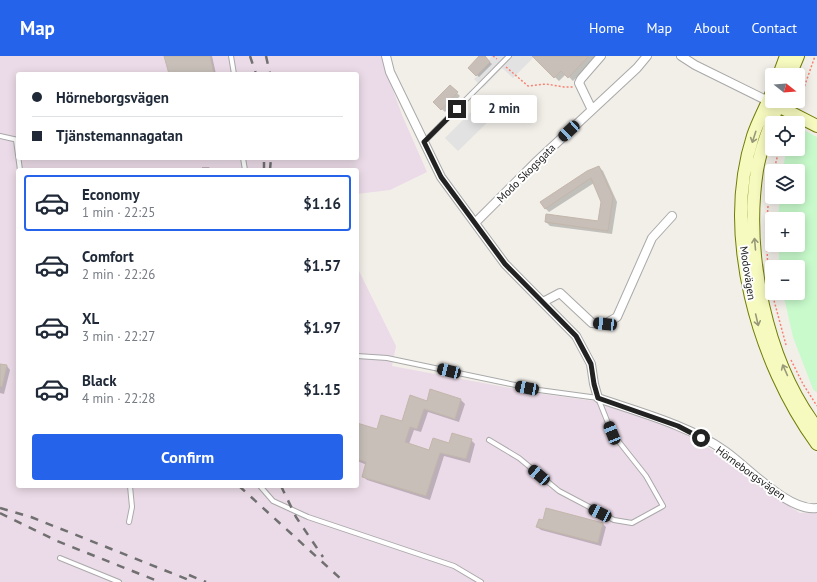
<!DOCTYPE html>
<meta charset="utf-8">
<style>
body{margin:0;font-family:"PT Sans",sans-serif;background:#f2f2f3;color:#1f2937;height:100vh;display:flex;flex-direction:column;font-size:15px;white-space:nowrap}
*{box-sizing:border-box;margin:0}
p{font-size:13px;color:#747a83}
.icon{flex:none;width:22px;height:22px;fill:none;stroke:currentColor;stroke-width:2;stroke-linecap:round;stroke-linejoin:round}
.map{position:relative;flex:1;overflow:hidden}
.side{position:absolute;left:16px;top:112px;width:343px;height:320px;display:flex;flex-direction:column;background:#fff;border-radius:4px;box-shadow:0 2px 10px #0003}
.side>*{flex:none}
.banner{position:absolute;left:16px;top:16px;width:343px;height:88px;border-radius:4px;box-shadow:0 2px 10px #0003;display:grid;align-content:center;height:88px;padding:0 16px;background:#fff}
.needle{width:26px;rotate:107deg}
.controls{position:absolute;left:765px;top:12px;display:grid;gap:8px}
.controls a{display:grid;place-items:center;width:40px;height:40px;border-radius:4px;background:#fff;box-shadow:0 2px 10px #0003;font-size:20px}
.end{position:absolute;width:18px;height:18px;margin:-9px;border:5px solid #222;background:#fff;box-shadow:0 0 0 2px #fff}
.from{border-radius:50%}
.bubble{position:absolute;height:28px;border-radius:4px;background:#fff;box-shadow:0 2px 10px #0003;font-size:13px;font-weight:700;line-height:28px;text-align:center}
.car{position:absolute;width:12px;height:24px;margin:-12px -6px;border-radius:5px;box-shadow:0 0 3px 1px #0007;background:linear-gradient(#222 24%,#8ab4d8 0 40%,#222 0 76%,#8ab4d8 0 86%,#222 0)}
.banner b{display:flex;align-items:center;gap:14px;height:38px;font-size:15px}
.banner b+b{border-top:1px solid #e0e1e3}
.banner i{width:10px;height:10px;background:#1f2937}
ul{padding:7px 0 0;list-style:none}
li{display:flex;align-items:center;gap:12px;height:56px;margin:0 8px 6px;padding:0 8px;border:2px solid transparent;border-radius:4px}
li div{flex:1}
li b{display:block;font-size:15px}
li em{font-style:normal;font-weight:700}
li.current{border-color:#2563eb}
li>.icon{width:36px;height:36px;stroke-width:1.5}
.action{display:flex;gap:8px;margin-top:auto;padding:8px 16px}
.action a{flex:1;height:46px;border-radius:4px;background:#2563eb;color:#fff;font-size:16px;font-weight:700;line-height:46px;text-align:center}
header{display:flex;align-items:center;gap:24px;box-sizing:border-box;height:56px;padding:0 20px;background:#2563eb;color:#fff}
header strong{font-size:19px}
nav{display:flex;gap:22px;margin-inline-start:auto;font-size:14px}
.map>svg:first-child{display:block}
.industrial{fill:#ebdbe8;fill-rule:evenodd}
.park{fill:#c8facc}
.parking{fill:#e2e2e2}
.shadow{fill:#0003}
.building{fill:#c7bfb8;stroke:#c4b6ab}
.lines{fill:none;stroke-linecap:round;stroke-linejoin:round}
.lane-casing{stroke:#a9a9a9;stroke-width:6}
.street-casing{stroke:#a9a9a9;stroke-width:10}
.secondary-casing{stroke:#707d05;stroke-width:14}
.path{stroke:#fa8072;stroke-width:1.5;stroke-dasharray:2 2;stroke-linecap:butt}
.lane{stroke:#fff;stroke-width:4}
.street{stroke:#fff;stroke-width:8}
.secondary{stroke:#f7fabf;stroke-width:12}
.rail{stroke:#707070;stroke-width:2.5;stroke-dasharray:8 8;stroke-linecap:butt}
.oneway{stroke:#979978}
.route{stroke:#222;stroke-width:5}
.labels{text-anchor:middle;stroke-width:4;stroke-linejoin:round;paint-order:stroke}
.street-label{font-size:11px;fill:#222;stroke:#fff}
</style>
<header>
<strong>Map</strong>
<nav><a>Home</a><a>Map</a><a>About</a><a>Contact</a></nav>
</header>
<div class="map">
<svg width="817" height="526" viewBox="0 0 817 526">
<rect width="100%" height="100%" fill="#f2efe9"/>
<path class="industrial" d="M 0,0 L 381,0 L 402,59 L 427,116 L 390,134 L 357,138 L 357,114 L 18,114 L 18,430 L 357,430 L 357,211 L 396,290 L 392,310 L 543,338 L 602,346 L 676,373 L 721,399 L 781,445 L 800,457 L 817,456 L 817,526 L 0,526 ZM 18,18 L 357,18 L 357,102 L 18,102 Z"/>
<path class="park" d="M 798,71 L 817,81 L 817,337 L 813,333 L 793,281 L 783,237 L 798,237 L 798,211 L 779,211 L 779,189 L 798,189 L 798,163 L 778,163 L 778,162 L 780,141 L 798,141 L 798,115 L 782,115 L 787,93 L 798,93 Z"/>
<path class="parking" d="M 492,0 L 535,0 L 513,22 L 502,12 L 483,32 L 474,23 L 490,6 L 489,4 Z
M 483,44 L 496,58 L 458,95 L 445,82 Z"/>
<path class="shadow" d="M 165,0 L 212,0 L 216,18 L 170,18 Z
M 480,0 L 483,0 L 492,8 L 479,21 L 469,12 Z
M 537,0 L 598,0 L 573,25 L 566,18 L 559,25 L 535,2 Z
M 450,30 L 460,40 L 445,56 L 434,46 Z
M 202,111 L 209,111 L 211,114 L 202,114 Z
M 599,111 L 603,115 L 617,146 L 612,178 L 550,170 L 546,166 L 599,166 L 602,146 L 594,127 L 549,156 L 545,152 Z
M 0,309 L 7,310 L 10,314 L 4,338 L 0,337 Z
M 431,334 L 461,344 L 465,348 L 459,366 L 428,356 L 421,376 L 414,374 L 409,388 L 430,395 L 471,384 L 475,388 L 470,407 L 444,400 L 430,444 L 367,424 L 363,420 L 367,409 L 357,405 L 357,368 L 377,375 L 402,366 L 427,346 Z
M 603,468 L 606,471 L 601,490 L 541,474 L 537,471 Z"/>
<path class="building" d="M 164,0 L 210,0 L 214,18 L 169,18 Z
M 479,0 L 485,0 L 490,6 L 476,20 L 468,12 Z
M 532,0 L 589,0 L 568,22 L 561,15 L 554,22 Z
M 450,29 L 458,36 L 441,54 L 433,46 Z
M 599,110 L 613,141 L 608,175 L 545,166 L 546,158 L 598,165 L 601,146 L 591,122 L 545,153 L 540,146 L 587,115 Z
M 0,308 L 7,309 L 2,331 L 0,330 Z
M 430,333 L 461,343 L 455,363 L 424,353 L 417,373 L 410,371 L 405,386 L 429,394 L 433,382 L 449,387 L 452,377 L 472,383 L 466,403 L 440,397 L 426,440 L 362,421 L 366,406 L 357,403 L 357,367 L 377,373 L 381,359 L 402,365 L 410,339 L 427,345 Z
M 546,452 L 603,467 L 598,487 L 536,471 L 539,463 L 543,464 Z"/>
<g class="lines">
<g class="lane-casing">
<path id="lane" d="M 231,0 L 234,18
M 0,80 L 18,84
M 16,84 L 20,114
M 424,86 L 509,0
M 243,102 L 245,114
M 357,300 L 387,302 L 539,334 L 598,342 L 612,377 L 646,420 L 663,450 L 632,467 L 614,464 L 559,435 L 519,402 L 489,384
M 260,430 L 273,445 L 284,450 L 308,461 L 454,510 L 481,526
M 129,466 L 132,451 L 130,430
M 60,502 L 119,526"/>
</g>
<g class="street-casing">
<path id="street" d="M 386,0 L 390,16 L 441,121 L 505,208 L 576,280 L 591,308 L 594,328 L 598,342 C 641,357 688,369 725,395 C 748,411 788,456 817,452
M 681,0 L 695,9 L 772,47
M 592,54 L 579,27 L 581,23 L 601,0
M 475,167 L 535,107 L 637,12 L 647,0
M 543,246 L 560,237 L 592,267 L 605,268 L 617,261 L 652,182 L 672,160"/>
</g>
<g class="secondary-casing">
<path id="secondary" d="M 779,19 L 786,0
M 790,19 L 798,0
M 772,36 C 766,51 758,65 753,80 C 721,179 758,307 817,388
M 780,45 C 771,67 761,90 757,114 C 744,197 766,305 817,372
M 778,50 L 817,70"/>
</g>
<path class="path" d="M 493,0 L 497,3
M 506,11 L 528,30 L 546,28 L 564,31 L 573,31
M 798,49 L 815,0
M 774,115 L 779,93
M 768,220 C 767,188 765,155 772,123
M 770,226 L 772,236
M 772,237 L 786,289
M 791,304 L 803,328 L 817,350"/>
<use href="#lane" class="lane"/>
<use href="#street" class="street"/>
<use href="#secondary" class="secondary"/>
<path class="rail" d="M 250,0 L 256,18
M 266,0 L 270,18
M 264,114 L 264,102
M 270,114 L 271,102
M 239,430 L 342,524
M 281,430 L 296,461 L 323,501
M 0,452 L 31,461 L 194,526
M 0,457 L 57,485 L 160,526
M 189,519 L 206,526"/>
</g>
<defs><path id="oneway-shaft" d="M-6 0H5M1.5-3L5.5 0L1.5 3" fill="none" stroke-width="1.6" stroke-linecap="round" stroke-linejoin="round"/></defs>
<g class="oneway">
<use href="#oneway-shaft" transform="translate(754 81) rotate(108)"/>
<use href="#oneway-shaft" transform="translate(755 188) rotate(-95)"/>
<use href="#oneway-shaft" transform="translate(757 264) rotate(77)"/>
<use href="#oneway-shaft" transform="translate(785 314) rotate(-114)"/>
</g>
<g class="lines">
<path class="route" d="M 457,53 L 424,86 L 441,121 L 505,208 L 576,280 L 591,308 L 594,328 L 598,342 L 678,370 L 701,382"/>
</g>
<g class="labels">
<g class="street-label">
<text transform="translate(526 117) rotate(-45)" y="4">Modo Skogsgata</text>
<text transform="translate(748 217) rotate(81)" y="4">Modovägen</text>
<text transform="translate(751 417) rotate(36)" y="4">Hörneborgsvägen</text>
</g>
</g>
</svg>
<div class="controls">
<a><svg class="needle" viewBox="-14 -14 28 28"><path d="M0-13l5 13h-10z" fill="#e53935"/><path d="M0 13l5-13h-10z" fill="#747a83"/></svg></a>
<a><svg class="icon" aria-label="locate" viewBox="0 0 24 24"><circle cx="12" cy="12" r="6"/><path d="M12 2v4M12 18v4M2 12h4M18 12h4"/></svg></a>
<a><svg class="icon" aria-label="layers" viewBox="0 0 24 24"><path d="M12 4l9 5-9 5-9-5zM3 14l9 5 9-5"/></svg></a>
<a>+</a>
<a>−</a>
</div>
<i class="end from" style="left:701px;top:382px"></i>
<i class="end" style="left:457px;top:53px"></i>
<div class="bubble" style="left:471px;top:39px;width:66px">2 min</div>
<i class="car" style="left:569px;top:75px;rotate:227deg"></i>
<i class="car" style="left:605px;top:268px;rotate:276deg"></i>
<i class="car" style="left:449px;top:315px;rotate:284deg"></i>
<i class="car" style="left:527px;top:332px;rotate:281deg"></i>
<i class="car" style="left:612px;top:377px;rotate:338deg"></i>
<i class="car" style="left:539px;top:419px;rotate:310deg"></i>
<i class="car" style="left:600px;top:457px;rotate:297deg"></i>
<div class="banner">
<b><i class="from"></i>Hörneborgsvägen</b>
<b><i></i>Tjänstemannagatan</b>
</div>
<section class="side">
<ul>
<li class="current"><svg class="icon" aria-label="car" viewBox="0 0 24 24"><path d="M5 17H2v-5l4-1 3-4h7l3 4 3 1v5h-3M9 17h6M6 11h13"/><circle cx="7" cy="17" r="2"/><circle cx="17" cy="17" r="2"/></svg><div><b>Economy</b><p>1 min · 22:25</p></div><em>$1.16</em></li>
<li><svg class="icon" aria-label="car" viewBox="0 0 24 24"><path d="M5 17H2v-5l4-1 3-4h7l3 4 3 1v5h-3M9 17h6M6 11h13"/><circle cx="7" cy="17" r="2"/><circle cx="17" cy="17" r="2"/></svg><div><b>Comfort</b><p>2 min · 22:26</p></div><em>$1.57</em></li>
<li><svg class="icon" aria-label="car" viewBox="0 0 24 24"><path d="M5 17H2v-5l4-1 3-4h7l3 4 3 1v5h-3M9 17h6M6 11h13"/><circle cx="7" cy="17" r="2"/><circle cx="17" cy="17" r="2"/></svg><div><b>XL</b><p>3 min · 22:27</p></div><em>$1.97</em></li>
<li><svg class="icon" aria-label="car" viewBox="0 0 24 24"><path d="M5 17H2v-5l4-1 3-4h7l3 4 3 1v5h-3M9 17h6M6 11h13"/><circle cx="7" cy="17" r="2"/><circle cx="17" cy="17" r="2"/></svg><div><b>Black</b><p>4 min · 22:28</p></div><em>$1.15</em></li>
</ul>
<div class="action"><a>Confirm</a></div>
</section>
</div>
